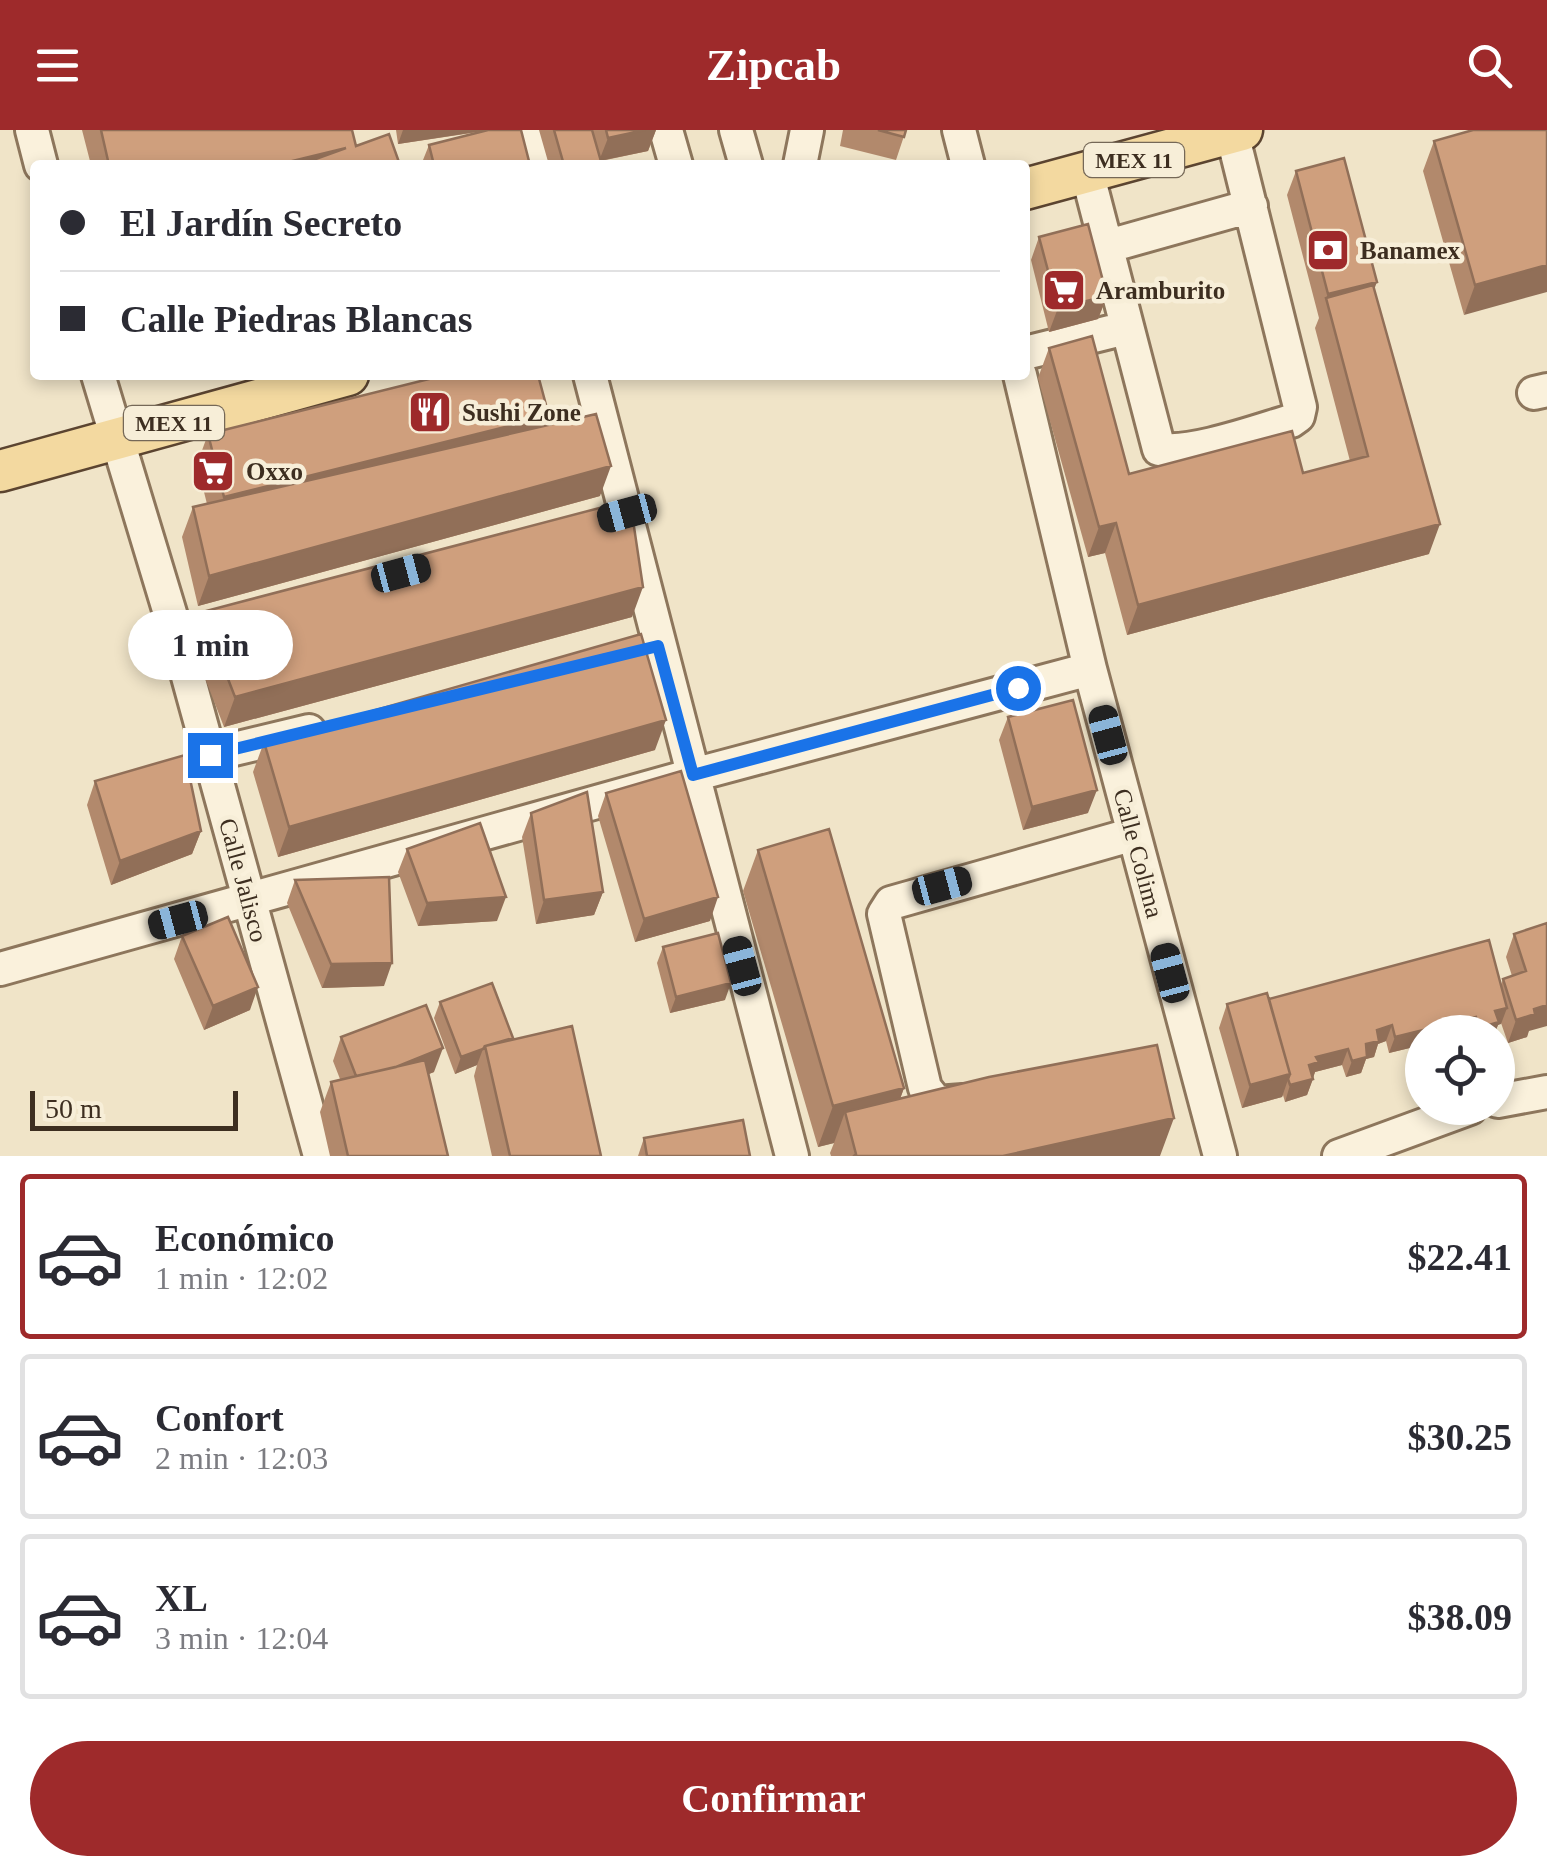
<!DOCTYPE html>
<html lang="es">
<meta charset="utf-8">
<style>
body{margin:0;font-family:"Times New Roman",serif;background:#f2f2f3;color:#2b2b33;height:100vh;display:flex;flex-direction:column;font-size:38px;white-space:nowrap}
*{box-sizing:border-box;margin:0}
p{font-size:32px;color:#7c7c81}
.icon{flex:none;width:55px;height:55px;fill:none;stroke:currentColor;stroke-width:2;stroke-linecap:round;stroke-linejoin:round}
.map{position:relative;height:1026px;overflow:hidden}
.drawer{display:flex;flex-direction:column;background:#fff;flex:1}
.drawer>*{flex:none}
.banner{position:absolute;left:30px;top:30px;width:1000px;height:220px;border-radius:10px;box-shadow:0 5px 15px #0003;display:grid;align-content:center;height:220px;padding:0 30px;background:#fff}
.tools{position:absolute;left:1405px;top:885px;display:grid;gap:20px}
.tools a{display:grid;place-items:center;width:110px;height:110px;border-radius:50%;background:#fff;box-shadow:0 5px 15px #0003;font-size:50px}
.scale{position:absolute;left:30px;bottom:25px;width:208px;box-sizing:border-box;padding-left:10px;border:5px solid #3d2e20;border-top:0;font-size:28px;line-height:35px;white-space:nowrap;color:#3d2e20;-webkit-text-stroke:8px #f7eed8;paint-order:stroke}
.end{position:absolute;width:45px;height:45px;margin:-22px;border:12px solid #1a73e8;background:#fff;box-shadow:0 0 0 5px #fff}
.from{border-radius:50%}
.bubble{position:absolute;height:70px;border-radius:35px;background:#fff;box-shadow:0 5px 15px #0003;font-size:32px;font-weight:600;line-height:70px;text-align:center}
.car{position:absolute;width:30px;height:60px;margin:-30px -15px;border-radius:12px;box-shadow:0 0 8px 2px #0007;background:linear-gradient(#222 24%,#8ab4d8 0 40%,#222 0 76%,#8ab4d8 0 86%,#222 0)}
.banner b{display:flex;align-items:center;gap:35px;height:95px;font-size:38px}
.banner b+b{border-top:2px solid #e1e1e2}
.banner i{width:25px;height:25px;background:#2b2b33}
ul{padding:18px 0 0;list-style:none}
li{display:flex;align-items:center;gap:30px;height:165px;margin:0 20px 15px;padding:0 10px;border:5px solid #e1e1e2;border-radius:10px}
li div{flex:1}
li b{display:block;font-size:38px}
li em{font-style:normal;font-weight:600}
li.selected{border-color:#9e2a2b}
li>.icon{width:90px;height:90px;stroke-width:1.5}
.button{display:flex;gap:20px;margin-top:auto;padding:20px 30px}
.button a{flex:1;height:115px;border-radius:60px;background:#9e2a2b;color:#fff;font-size:40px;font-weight:600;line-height:115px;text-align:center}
header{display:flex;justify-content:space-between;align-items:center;height:130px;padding:0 30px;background:#9e2a2b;color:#fff;font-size:45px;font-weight:600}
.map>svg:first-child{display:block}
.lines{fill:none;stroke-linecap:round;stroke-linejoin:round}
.minor-casing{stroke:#8d765c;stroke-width:38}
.major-casing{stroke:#5b4430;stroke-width:45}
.minor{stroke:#faf1dc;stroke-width:32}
.major{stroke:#f3d9a0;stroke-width:40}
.wall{fill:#b2896c}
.shaded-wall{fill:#916f58}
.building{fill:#cf9f7d;stroke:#916f58;stroke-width:2.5}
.route{stroke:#1a73e8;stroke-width:12}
.labels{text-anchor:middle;stroke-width:9;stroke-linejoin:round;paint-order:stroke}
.shield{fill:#f7eed8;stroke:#756857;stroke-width:2.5}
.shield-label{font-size:22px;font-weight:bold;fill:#3d2e20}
.poi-label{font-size:25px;font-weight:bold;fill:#3d2e20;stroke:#f7eed8;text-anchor:start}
.street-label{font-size:25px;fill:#3d2e20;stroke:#f7eed8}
</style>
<header><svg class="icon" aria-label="menu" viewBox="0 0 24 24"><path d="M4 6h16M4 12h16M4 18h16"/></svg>Zipcab<svg class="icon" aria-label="search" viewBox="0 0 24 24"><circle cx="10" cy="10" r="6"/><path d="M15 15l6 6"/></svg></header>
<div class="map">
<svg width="1547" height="1026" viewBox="0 0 1547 1026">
<rect width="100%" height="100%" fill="#f0e4c8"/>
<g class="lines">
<g class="minor-casing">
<path id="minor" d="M 32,0 L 41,35
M 524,0 L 533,35
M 666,0 L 676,35
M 736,0 L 746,35
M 959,0 L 968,35
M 800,35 L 807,0
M 1087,42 L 1159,319 C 1189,326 1260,300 1291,291 L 1298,286 L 1300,277 L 1232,3
M 1105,117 L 1251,76
M 1025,223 L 1126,198
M 98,245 L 176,503 L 320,1026
M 590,245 L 792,1026
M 1020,245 L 1090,539 L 1220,1026
M 1534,263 L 1547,260
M 209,625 L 309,601
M 0,839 L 693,645 L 1090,539
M 963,971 L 937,973 L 925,958 L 884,784 L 891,773 L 1134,704
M 1498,971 L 1547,962
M 1339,1026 L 1470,978"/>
</g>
<g class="major-casing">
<path id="major" d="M 1025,59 L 1242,0
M 0,341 L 348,245"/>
</g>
<use href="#minor" class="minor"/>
<use href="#major" class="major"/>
</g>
<path class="wall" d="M 82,0 L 352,0 L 356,16 L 400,35 L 91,35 Z
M 396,0 L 521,0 L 530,35 L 421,35 L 429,15 L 485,1 L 398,14 Z
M 539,0 L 656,0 L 648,21 L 601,31 L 602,35 L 549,35 Z
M 843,0 L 906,0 L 896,30 L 840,16 Z
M 1547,0 L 1464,185 L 1423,41 L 1434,11 Z
M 1296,41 L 1374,159 L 1429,424 L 1127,505 L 1105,423 L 1088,427 L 1038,248 L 1049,218 L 1129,344 L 1303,343 L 1350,331 L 1315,198 L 1319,188 L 1287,65 Z
M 1039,107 L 1107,166 L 1098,189 L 1049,202 L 1031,130 Z
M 545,296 L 600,366 L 198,476 L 182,407 L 193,377 L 207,374 L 197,334 L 208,304 Z
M 202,482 L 632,487 L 224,597 L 191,512 Z
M 1008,587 L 1088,683 L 1023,700 L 999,610 Z
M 264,612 L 655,620 L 278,727 L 253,642 Z
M 95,651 L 201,701 L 192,724 L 111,755 L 87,675 Z
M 606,663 L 710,791 L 635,812 L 598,686 Z
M 531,683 L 603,762 L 594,785 L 536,794 L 522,707 Z
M 407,719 L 497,791 L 418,796 L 398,742 Z
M 758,720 L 904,958 L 900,969 L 1160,1026 L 831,1026 L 830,1023 L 834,1013 L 818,1017 L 743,761 Z
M 295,750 L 384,856 L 322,858 L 287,773 Z
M 1547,793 L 1527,907 L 1508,913 L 1501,893 L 1498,895 L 1495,902 L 1422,902 L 1422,915 L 1389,923 L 1386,911 L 1378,914 L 1374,927 L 1366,929 L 1361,943 L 1346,947 L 1342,935 L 1315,942 L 1307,965 L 1285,972 L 1283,965 L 1282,967 L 1242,978 L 1219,898 L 1227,874 L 1269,869 L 1501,855 L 1503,849 L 1512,846 L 1506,827 L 1514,804 Z
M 182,806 L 250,880 L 204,900 L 174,829 Z
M 663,817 L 725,870 L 670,883 L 657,833 Z
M 440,872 L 513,908 L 601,1026 L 492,1026 L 474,946 L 477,935 L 455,944 L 434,888 Z
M 341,907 L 434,942 L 429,944 L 448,1026 L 330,1026 L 320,982 L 331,952 L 340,949 L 333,931 Z
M 644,1008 L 750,1026 L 638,1026 Z"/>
<path class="shaded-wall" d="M 403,0 L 489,0 L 398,14 Z
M 645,0 L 656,0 L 648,21 L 599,31 L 608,8 Z
M 346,18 L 340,35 L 276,35 Z
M 1547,135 L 1547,162 L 1464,185 L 1475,155 Z
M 1377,152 L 1368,175 L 1326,168 L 1328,164 Z
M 1107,166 L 1098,189 L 1049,202 L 1058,178 Z
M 549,286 L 538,316 L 213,397 L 224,367 Z
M 611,336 L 600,366 L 198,476 L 209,446 Z
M 1116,393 L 1105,423 L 1088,427 L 1099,397 Z
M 1440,394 L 1429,424 L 1127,505 L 1138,475 Z
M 643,457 L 632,487 L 224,597 L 235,567 Z
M 666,590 L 655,620 L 278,727 L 289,697 Z
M 1097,660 L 1088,683 L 1023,700 L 1032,677 Z
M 201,701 L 192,724 L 111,755 L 120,731 Z
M 603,762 L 594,785 L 536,794 L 544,770 Z
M 506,767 L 497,791 L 418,796 L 427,773 Z
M 718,767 L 710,791 L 635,812 L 644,789 Z
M 392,833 L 384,856 L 322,858 L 331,834 Z
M 731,853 L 725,870 L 670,883 L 676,867 Z
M 258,857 L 250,880 L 204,900 L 213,876 Z
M 1547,875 L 1547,896 L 1529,901 L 1527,907 L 1508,913 L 1516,890 L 1534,879 Z
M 1507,878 L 1501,894 L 1498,895 L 1495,902 L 1478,902 L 1479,898 L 1495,881 Z
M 1476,887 L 1470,902 L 1422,902 L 1422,915 L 1389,923 L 1395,907 Z
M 1392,895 L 1386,911 L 1378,914 L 1374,927 L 1366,929 L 1361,943 L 1346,947 L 1352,931 L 1377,900 Z
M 443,918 L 434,942 L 350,975 L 358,951 Z
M 483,919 L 477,935 L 455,944 L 461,927 Z
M 1348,919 L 1342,935 L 1315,942 L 1313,948 L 1309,935 L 1316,927 Z
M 1290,944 L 1282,967 L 1242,978 L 1250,955 Z
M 1313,949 L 1307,965 L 1285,972 L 1290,955 Z
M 904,958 L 889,999 L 845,982 L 834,1013 L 818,1017 L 833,976 Z
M 1174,988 L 1160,1026 L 1003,1026 Z"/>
<path class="building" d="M 101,0 L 352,0 L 356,16 L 389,4 L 400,35 L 299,35 L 346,18 L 276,35 L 109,35 Z
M 488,0 L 521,0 L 530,35 L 434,35 L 429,15 Z
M 554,0 L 592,0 L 602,35 L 564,35 Z
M 606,0 L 645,0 L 608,8 Z
M 878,0 L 906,0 L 904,7 Z
M 1473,0 L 1547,0 L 1547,135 L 1475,155 L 1434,11 Z
M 1344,28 L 1377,152 L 1328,164 L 1296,41 Z
M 1088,94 L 1107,166 L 1058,178 L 1039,107 Z
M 1373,155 L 1440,394 L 1138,475 L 1116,393 L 1099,397 L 1049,218 L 1092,206 L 1129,344 L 1292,301 L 1303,343 L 1368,326 L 1326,168 Z
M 445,245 L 538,245 L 549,286 L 224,367 L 208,304 Z
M 596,284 L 611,336 L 209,446 L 193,377 Z
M 630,370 L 643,457 L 235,567 L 202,482 Z
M 641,504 L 666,590 L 289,697 L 264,612 Z
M 1073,570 L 1097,660 L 1032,677 L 1008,587 Z
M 185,625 L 201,701 L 120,731 L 95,651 Z
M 681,641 L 718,767 L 644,789 L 606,663 Z
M 587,662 L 603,762 L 544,770 L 531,683 Z
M 480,693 L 506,767 L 427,773 L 407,719 Z
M 829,699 L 904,958 L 833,976 L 758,720 Z
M 389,747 L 392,833 L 331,834 L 295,750 Z
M 228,787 L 258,857 L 213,876 L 182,806 Z
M 1547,793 L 1547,875 L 1534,879 L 1535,884 L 1516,890 L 1503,849 L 1526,841 L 1514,804 Z
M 718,803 L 731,853 L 676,867 L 663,817 Z
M 1489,810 L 1507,878 L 1495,881 L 1499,892 L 1479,898 L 1476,887 L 1395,907 L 1392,895 L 1377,900 L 1379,911 L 1366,914 L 1367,927 L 1352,931 L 1348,919 L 1316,927 L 1319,932 L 1309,935 L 1313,949 L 1290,955 L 1288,949 L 1290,944 L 1269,869 Z
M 492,853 L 513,908 L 485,916 L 483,919 L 461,927 L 440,872 Z
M 1267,863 L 1290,944 L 1250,955 L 1227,874 Z
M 426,875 L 443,918 L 396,937 L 356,946 L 341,907 Z
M 572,896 L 601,1026 L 510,1026 L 485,916 Z
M 1157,915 L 1174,988 L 1003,1026 L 854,1026 L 856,1024 L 845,982 L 989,947 Z
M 425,930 L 448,1026 L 348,1026 L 331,952 Z
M 743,990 L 750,1026 L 647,1026 L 644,1008 Z"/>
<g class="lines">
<path class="route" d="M 210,625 L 658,516 L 693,645 L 1018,558"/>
</g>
<defs>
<g id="bank-square" transform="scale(2.25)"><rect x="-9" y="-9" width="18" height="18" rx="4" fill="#9e2a2b" stroke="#f7eed8"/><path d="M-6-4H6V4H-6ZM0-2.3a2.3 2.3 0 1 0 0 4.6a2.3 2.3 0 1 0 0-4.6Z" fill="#fff"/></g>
<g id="supermarket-square" transform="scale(2.25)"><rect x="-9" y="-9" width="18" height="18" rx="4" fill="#9e2a2b" stroke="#f7eed8"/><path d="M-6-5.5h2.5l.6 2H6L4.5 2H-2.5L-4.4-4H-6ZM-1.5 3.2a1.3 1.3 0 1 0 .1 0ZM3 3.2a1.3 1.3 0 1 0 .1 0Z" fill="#fff"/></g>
<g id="restaurant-square" transform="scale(2.25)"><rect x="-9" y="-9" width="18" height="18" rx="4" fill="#9e2a2b" stroke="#f7eed8"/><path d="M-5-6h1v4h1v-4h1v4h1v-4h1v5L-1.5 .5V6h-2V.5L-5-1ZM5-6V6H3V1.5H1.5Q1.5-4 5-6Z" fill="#fff"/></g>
</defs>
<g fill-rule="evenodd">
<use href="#bank-square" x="1328" y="120"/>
<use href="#supermarket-square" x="1064" y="160"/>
<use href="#restaurant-square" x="430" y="282"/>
<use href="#supermarket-square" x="213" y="341"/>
</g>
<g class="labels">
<g class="shield">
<rect x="1084" y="13" width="100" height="34" rx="8"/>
<rect x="124" y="276" width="100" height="34" rx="8"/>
</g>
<g class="shield-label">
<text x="1134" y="38">MEX 11</text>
<text x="174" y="301">MEX 11</text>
</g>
<g class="poi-label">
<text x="1360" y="129">Banamex</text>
<text x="1096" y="169">Aramburito</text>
<text x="462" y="291">Sushi Zone</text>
<text x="246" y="350">Oxxo</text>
</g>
<g class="street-label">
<text transform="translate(1139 723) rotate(75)" y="9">Calle Colima</text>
<text transform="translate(244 750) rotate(75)" y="9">Calle Jalisco</text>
</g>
</g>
</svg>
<div class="tools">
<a><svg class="icon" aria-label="locate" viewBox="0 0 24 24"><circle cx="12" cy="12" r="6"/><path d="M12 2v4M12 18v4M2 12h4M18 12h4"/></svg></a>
</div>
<div class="scale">50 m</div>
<i class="end from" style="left:1018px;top:558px"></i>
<i class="end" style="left:210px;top:625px"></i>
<div class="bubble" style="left:128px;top:480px;width:165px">1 min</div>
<i class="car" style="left:627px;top:383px;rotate:255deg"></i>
<i class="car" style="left:401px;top:443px;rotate:75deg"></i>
<i class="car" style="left:1108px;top:605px;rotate:345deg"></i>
<i class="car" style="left:942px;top:756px;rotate:75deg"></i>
<i class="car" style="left:178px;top:790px;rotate:255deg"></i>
<i class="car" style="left:742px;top:836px;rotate:345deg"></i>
<i class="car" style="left:1170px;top:843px;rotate:345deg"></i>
<div class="banner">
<b><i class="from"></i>El Jardín Secreto</b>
<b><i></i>Calle Piedras Blancas</b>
</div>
</div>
<section class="drawer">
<ul>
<li class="selected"><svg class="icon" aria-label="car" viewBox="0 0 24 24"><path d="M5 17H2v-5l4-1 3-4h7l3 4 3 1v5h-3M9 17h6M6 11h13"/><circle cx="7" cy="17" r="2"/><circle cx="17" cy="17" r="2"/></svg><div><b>Económico</b><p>1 min · 12:02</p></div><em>$22.41</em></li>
<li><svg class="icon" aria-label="car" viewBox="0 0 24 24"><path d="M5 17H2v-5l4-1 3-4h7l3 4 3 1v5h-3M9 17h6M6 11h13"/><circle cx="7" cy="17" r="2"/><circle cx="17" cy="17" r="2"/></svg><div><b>Confort</b><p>2 min · 12:03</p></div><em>$30.25</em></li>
<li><svg class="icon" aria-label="car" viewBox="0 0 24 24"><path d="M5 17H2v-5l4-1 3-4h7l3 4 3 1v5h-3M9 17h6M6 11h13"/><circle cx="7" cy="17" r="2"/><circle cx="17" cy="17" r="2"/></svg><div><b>XL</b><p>3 min · 12:04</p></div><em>$38.09</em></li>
</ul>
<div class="button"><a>Confirmar</a></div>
</section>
